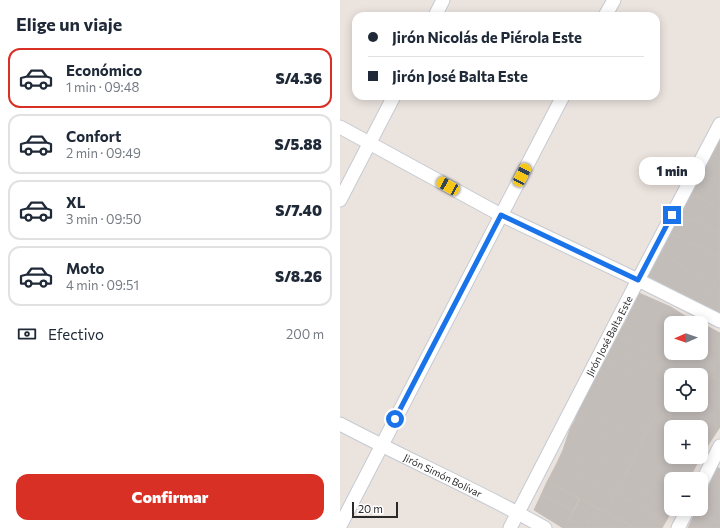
<!DOCTYPE html>
<html lang="es">
<meta charset="utf-8">
<style>
body{margin:0;font-family:Commissioner,sans-serif;background:#f2f2f3;color:#1f2937;height:100vh;display:flex;flex-direction:column;font-size:15px;white-space:nowrap}
*{box-sizing:border-box;margin:0}
p{font-size:13px;color:#747a83}
.icon{flex:none;width:22px;height:22px;fill:none;stroke:currentColor;stroke-width:2;stroke-linecap:round;stroke-linejoin:round}
.map{position:relative;flex:1;overflow:hidden}
.side{display:flex;flex-direction:column;background:#fff;width:340px}
.side>*{flex:none}
.top-card{position:absolute;left:12px;top:12px;width:308px;height:88px;border-radius:12px;box-shadow:0 2px 10px #0003;display:grid;align-content:center;height:88px;padding:0 16px;background:#fff}
.needle{width:26px;rotate:268deg}
.fabs{position:absolute;left:324px;top:316px;display:grid;gap:8px}
.fabs a{display:grid;place-items:center;width:44px;height:44px;border-radius:8px;background:#fff;box-shadow:0 2px 10px #0003;font-size:20px}
.scale{position:absolute;left:12px;bottom:10px;width:46px;box-sizing:border-box;padding-left:4px;border:2px solid #2a2a2a;border-top:0;font-size:11px;line-height:14px;white-space:nowrap;color:#2a2a2a;-webkit-text-stroke:3px #fff;paint-order:stroke}
.end{position:absolute;width:18px;height:18px;margin:-9px;border:5px solid #1a73e8;background:#fff;box-shadow:0 0 0 2px #fff}
.from{border-radius:50%}
.bubble{position:absolute;height:28px;border-radius:12px;background:#fff;box-shadow:0 2px 10px #0003;font-size:13px;font-weight:800;line-height:28px;text-align:center}
.car{position:absolute;width:12px;height:24px;margin:-12px -6px;border-radius:5px;box-shadow:0 0 3px 1px #0007;background:linear-gradient(#f5c518 24%,#345 0 40%,#f5c518 0 76%,#345 0 86%,#f5c518 0)}
.top-card b{display:flex;align-items:center;gap:14px;height:38px;font-size:15px}
.top-card b+b{border-top:1px solid #e0e1e3}
.top-card i{width:10px;height:10px;background:#1f2937}
ul{padding:0;list-style:none}
li{display:flex;align-items:center;gap:12px;height:60px;margin:0 8px 6px;padding:0 8px;border:2px solid #e0e1e3;border-radius:12px}
li div{flex:1}
li b{display:block;font-size:15px}
li em{font-style:normal;font-weight:800}
li.on{border-color:#d93025}
li>.icon{width:36px;height:36px;stroke-width:1.5}
h2{padding:0 16px;font-size:18px;line-height:48px}
.pay{display:flex;align-items:center;gap:10px;height:44px;padding:0 16px;font-size:15px}
.pay p{margin-inline-start:auto}
.primary-button{display:flex;gap:8px;margin-top:auto;padding:8px 16px}
.primary-button a{flex:1;height:46px;border-radius:12px;background:#d93025;color:#fff;font-size:16px;font-weight:800;line-height:46px;text-align:center}
main{display:flex;flex:1;min-height:0}
.map>svg:first-child{display:block}
.building{fill:#c3bdba;stroke:#c6bfb8}
.lines{fill:none;stroke-linecap:round;stroke-linejoin:round}
.minor-casing{stroke:#c5cad2;stroke-width:15}
.minor{stroke:#fff;stroke-width:13}
.route{stroke:#1a73e8;stroke-width:5}
.labels{text-anchor:middle;stroke-width:3;stroke-linejoin:round;paint-order:stroke}
.street-label{font-size:10px;fill:#2a2a2a;stroke:#fff}
</style>
<main>
<section class="side">
<h2>Elige un viaje</h2>
<ul>
<li class="on"><svg class="icon" aria-label="car" viewBox="0 0 24 24"><path d="M5 17H2v-5l4-1 3-4h7l3 4 3 1v5h-3M9 17h6M6 11h13"/><circle cx="7" cy="17" r="2"/><circle cx="17" cy="17" r="2"/></svg><div><b>Económico</b><p>1 min · 09:48</p></div><em>S/4.36</em></li>
<li><svg class="icon" aria-label="car" viewBox="0 0 24 24"><path d="M5 17H2v-5l4-1 3-4h7l3 4 3 1v5h-3M9 17h6M6 11h13"/><circle cx="7" cy="17" r="2"/><circle cx="17" cy="17" r="2"/></svg><div><b>Confort</b><p>2 min · 09:49</p></div><em>S/5.88</em></li>
<li><svg class="icon" aria-label="car" viewBox="0 0 24 24"><path d="M5 17H2v-5l4-1 3-4h7l3 4 3 1v5h-3M9 17h6M6 11h13"/><circle cx="7" cy="17" r="2"/><circle cx="17" cy="17" r="2"/></svg><div><b>XL</b><p>3 min · 09:50</p></div><em>S/7.40</em></li>
<li><svg class="icon" aria-label="car" viewBox="0 0 24 24"><path d="M5 17H2v-5l4-1 3-4h7l3 4 3 1v5h-3M9 17h6M6 11h13"/><circle cx="7" cy="17" r="2"/><circle cx="17" cy="17" r="2"/></svg><div><b>Moto</b><p>4 min · 09:51</p></div><em>S/8.26</em></li>
</ul>
<div class="pay"><svg class="icon" aria-label="cash" viewBox="0 0 24 24"><path d="M3 7h18v10H3z"/><circle cx="12" cy="12" r="2"/></svg>Efectivo<p>200 m</p></div>
<div class="primary-button"><a>Confirmar</a></div>
</section>
<div class="map">
<svg width="380" height="528" viewBox="0 0 380 528">
<rect width="100%" height="100%" fill="#ebe3de"/>
<path class="building" d="M 380,137 L 380,158 L 371,154 Z
M 371,154 L 380,158 L 380,183 L 361,174 Z
M 361,174 L 380,183 L 380,209 L 351,193 Z
M 351,193 L 380,209 L 380,233 L 341,214 Z
M 341,214 L 380,233 L 380,257 L 330,233 Z
M 330,233 L 380,257 L 380,275 L 374,284 L 347,270 L 319,249 Z
M 319,249 L 347,270 L 334,290 L 307,276 Z
M 347,270 L 374,284 L 360,304 L 334,290 Z
M 380,275 L 380,287 L 374,284 Z
M 374,284 L 380,287 L 380,315 L 360,304 Z
M 299,293 L 331,307 L 323,320 L 293,305 Z
M 293,305 L 331,324 L 331,349 L 285,323 Z
M 331,307 L 345,316 L 341,323 L 331,324 L 323,320 Z
M 345,316 L 363,324 L 361,327 L 361,323 L 341,323 Z
M 285,323 L 331,349 L 331,353 L 337,353 L 344,357 L 338,368 L 275,335 Z
M 363,324 L 380,333 L 374,347 L 361,340 L 361,327 Z
M 380,333 L 380,350 L 374,347 Z
M 275,335 L 338,368 L 335,375 L 331,375 L 331,378 L 268,347 Z
M 361,340 L 380,350 L 380,380 L 341,362 L 346,353 L 361,353 Z
M 268,347 L 331,378 L 331,384 L 328,389 L 262,358 Z
M 262,358 L 328,389 L 324,400 L 256,369 Z
M 341,362 L 380,380 L 380,402 L 361,392 L 361,375 L 336,375 Z
M 256,369 L 324,400 L 318,412 L 251,381 Z
M 251,381 L 318,412 L 309,427 L 244,398 Z
M 331,385 L 331,400 L 325,396 Z
M 361,392 L 380,402 L 380,427 L 341,405 L 361,405 Z
M 325,396 L 331,400 L 331,405 L 341,405 L 380,427 L 370,442 L 361,437 L 361,427 L 343,427 L 318,412 Z
M 244,398 L 309,427 L 302,440 L 239,409 Z
M 239,409 L 302,440 L 296,453 L 235,420 Z
M 318,412 L 343,427 L 331,427 L 331,443 L 307,431 Z
M 235,420 L 296,453 L 292,463 L 230,429 Z
M 230,429 L 292,463 L 286,473 L 227,438 Z
M 307,431 L 331,443 L 331,457 L 358,457 L 360,458 L 351,475 L 300,445 Z
M 361,437 L 370,442 L 360,458 L 358,457 L 361,457 Z
M 227,438 L 286,473 L 282,482 L 223,450 Z
M 300,445 L 351,475 L 349,479 L 331,479 L 331,485 L 292,463 Z
M 223,450 L 282,482 L 276,493 L 217,463 Z
M 217,463 L 276,493 L 266,512 L 207,482 Z
M 292,463 L 331,485 L 331,506 L 282,482 Z
M 377,467 L 380,469 L 380,492 L 369,486 Z
M 207,482 L 239,499 L 233,511 L 201,495 Z
M 282,482 L 331,506 L 331,509 L 333,509 L 326,521 L 276,493 Z
M 369,486 L 380,492 L 380,523 L 356,511 L 357,509 L 361,509 L 361,502 Z
M 276,493 L 326,521 L 322,528 L 296,528 L 266,512 Z
M 201,495 L 233,511 L 225,528 L 223,528 L 194,510 Z
M 240,499 L 257,508 L 246,528 L 225,528 Z
M 257,508 L 274,516 L 269,528 L 246,528 Z
M 356,511 L 380,523 L 380,528 L 348,528 Z
M 274,516 L 295,528 L 269,528 Z"/>
<g class="lines">
<g class="minor-casing">
<g id="minor">
<path d="M 95,16 L 103,0"/>
<path d="M 265,16 L 274,0"/>
<path d="M 0,127 L 161,215 L 298,280 L 380,321"/>
<path d="M 0,200 L 54,96"/>
<path id="s1" d="M 0,424 C 68,460 138,490 205,528"/>
<path d="M 361,484 L 380,446"/>
<path d="M 0,526 L 223,96"/>
<path id="s2" d="M 170,528 L 298,280 L 380,124"/>
<path d="M 338,528 L 348,509"/>
</g>
</g>
<use href="#minor" class="minor"/>
</g>
<g class="lines">
<path class="route" d="M 55,419 L 161,215 L 298,280 L 332,215"/>
</g>
<g class="labels">
<g class="street-label">
<text dy="4" stroke="none"><textPath href="#s2" startOffset="216">Jirón José Balta Este</textPath></text>
<text dy="4" stroke="none"><textPath href="#s1" startOffset="115">Jirón Simón Bolívar</textPath></text>
</g>
</g>
</svg>
<div class="fabs">
<a><svg class="needle" viewBox="-14 -14 28 28"><path d="M0-13l5 13h-10z" fill="#e53935"/><path d="M0 13l5-13h-10z" fill="#747a83"/></svg></a>
<a><svg class="icon" aria-label="locate" viewBox="0 0 24 24"><circle cx="12" cy="12" r="6"/><path d="M12 2v4M12 18v4M2 12h4M18 12h4"/></svg></a>
<a>+</a>
<a>−</a>
</div>
<div class="scale">20 m</div>
<i class="end from" style="left:55px;top:419px"></i>
<i class="end" style="left:332px;top:215px"></i>
<div class="bubble" style="left:299px;top:157px;width:66px">1 min</div>
<i class="car" style="left:182px;top:175px;rotate:27deg"></i>
<i class="car" style="left:108px;top:186px;rotate:299deg"></i>
<div class="top-card">
<b><i class="from"></i>Jirón Nicolás de Piérola Este</b>
<b><i></i>Jirón José Balta Este</b>
</div>
</div>
</main>
